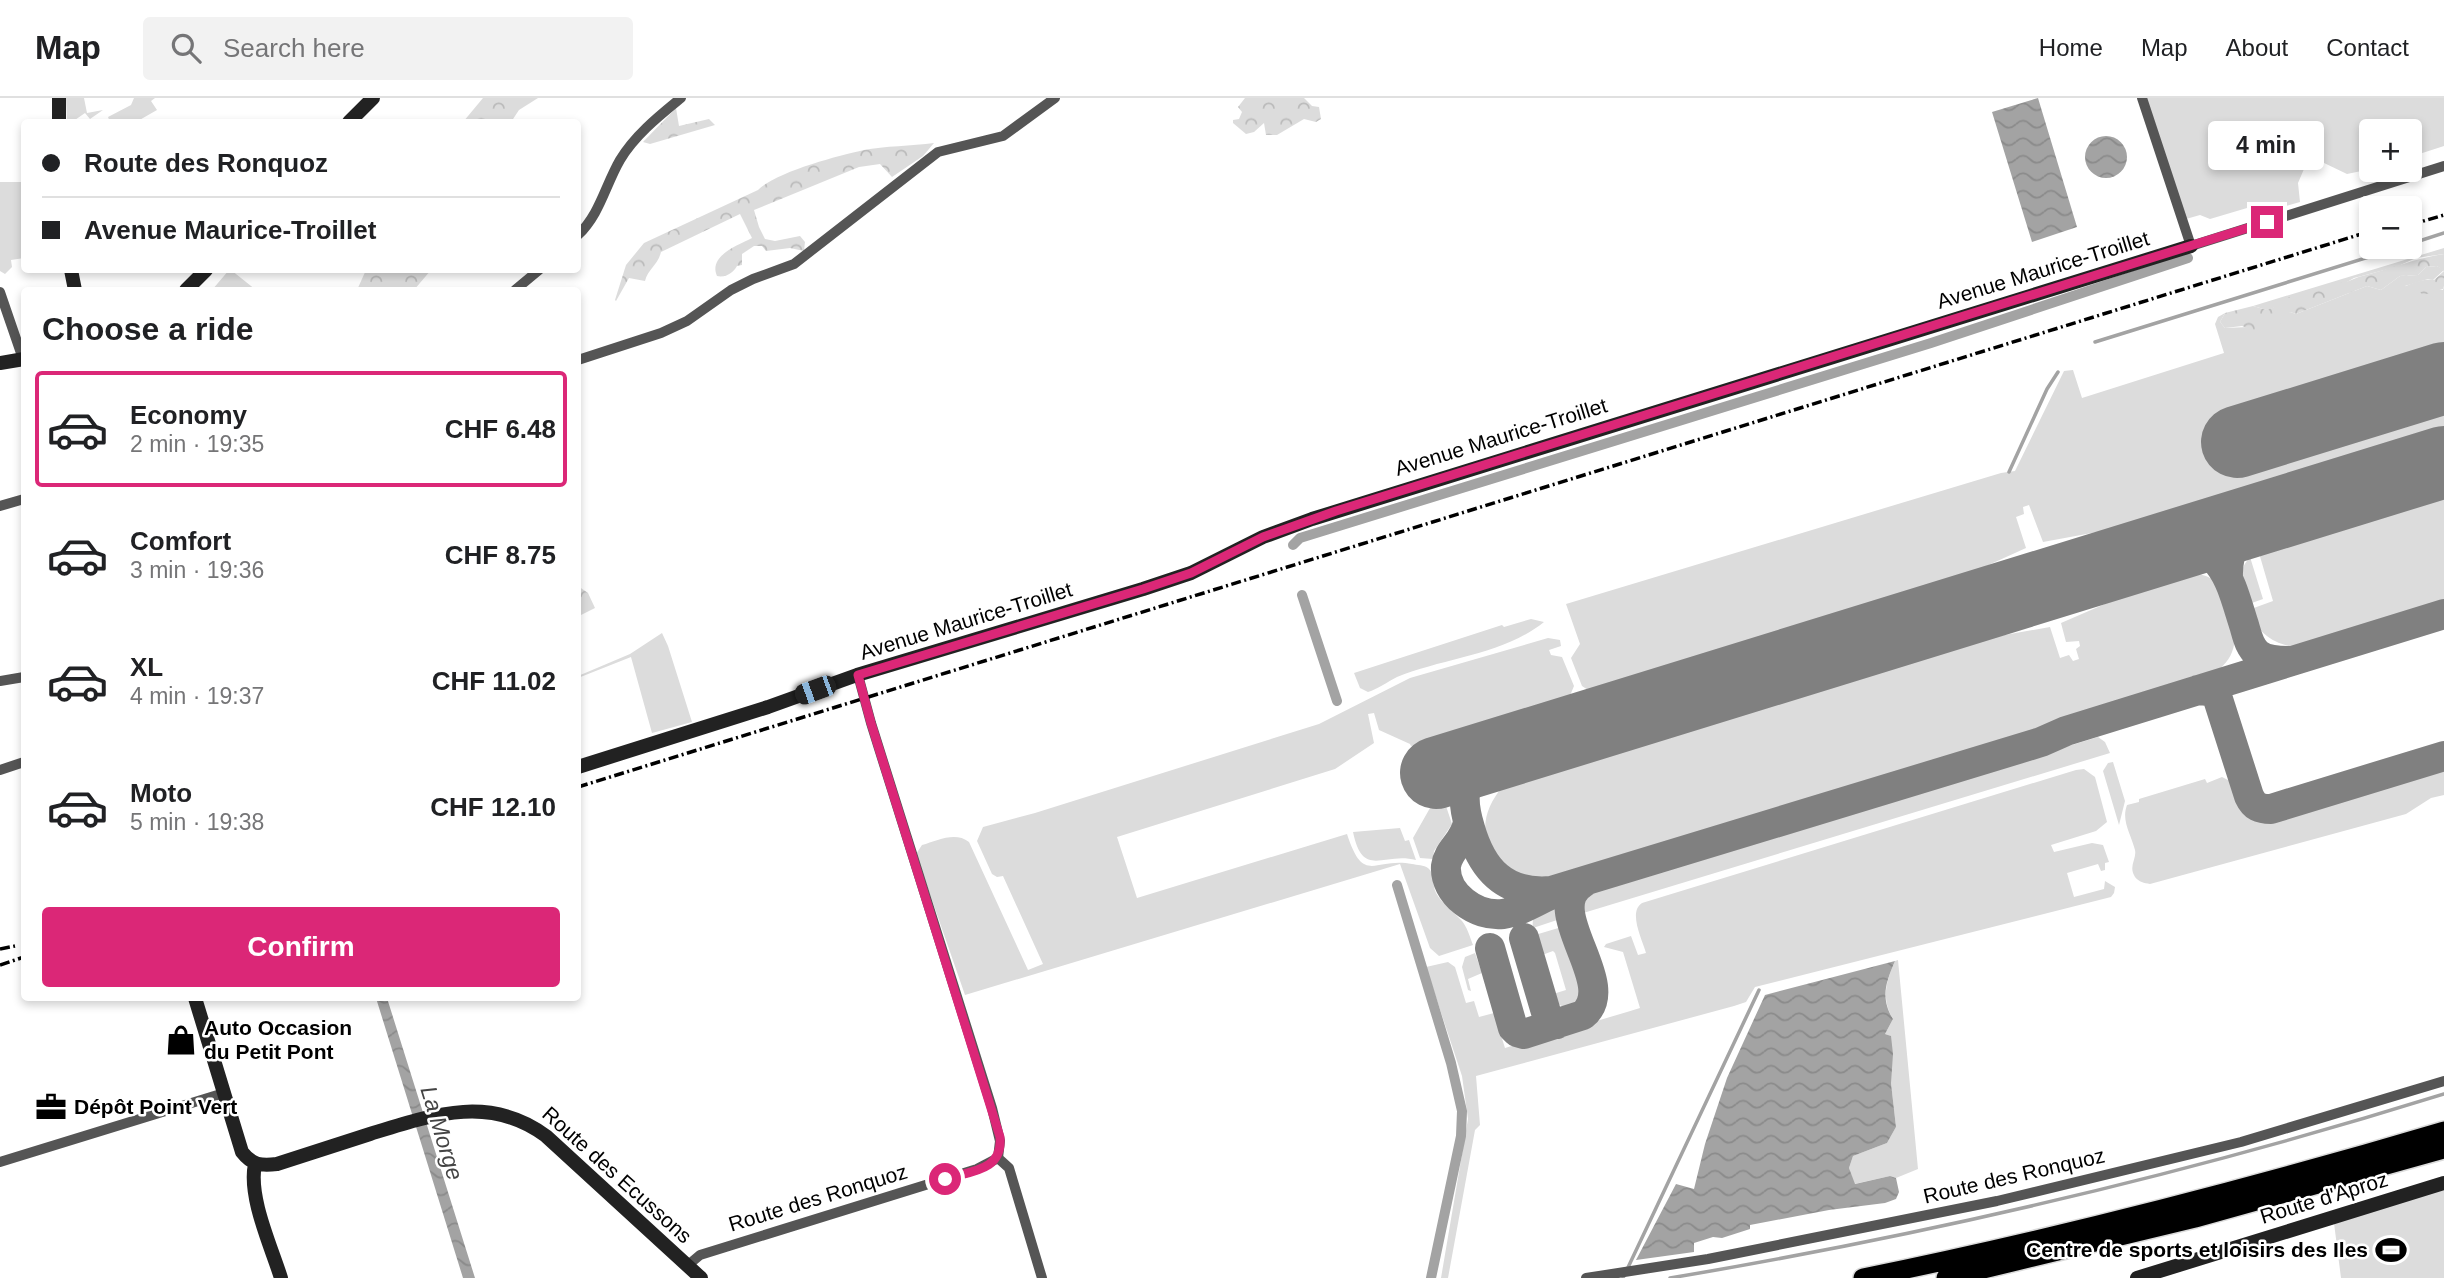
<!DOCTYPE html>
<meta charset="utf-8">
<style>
body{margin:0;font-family:Helvetica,sans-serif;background:#f2f2f2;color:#202124;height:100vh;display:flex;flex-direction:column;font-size:26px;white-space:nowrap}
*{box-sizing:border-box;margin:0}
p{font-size:23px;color:#757577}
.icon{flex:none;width:38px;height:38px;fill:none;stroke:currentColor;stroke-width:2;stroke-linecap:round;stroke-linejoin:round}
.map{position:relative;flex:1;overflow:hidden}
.drawer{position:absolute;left:21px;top:189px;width:560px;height:714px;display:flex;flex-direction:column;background:#fff;border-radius:7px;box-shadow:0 4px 10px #0003}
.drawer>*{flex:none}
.top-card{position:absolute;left:21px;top:21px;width:560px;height:154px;border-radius:7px;box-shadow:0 4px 10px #0003;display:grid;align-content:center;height:154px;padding:0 21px;background:#fff}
.controls{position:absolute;left:2359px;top:21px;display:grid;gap:14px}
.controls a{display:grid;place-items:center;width:63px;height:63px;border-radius:7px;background:#fff;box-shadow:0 4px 10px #0003;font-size:35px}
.end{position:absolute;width:32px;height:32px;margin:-16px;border:9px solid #db2777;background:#fff;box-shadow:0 0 0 4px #fff}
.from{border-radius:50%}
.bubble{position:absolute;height:49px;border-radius:7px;background:#fff;box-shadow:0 4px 10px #0003;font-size:23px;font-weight:600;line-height:49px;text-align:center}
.car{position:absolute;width:21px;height:42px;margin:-21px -10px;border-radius:9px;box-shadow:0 0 5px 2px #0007;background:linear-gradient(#222 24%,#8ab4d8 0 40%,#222 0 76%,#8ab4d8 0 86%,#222 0)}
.top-card b{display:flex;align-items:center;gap:24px;height:66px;font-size:26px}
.top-card b+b{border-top:2px solid #e0e0e0}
.top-card i{width:18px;height:18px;background:#202124}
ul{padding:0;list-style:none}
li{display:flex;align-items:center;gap:21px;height:116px;margin:0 14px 10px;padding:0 7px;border:4px solid transparent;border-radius:7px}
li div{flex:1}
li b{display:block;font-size:26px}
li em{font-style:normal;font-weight:600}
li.current{border-color:#db2777}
li>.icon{width:63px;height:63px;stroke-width:1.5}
h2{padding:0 21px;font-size:32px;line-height:84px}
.button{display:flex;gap:14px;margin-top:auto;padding:14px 21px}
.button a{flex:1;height:80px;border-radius:7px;background:#db2777;color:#fff;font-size:28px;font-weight:600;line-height:80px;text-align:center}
header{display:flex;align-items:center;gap:42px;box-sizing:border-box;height:98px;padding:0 35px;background:#fff;border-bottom:2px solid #e0e0e0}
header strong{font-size:33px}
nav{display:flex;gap:38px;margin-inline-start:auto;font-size:24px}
.search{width:490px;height:63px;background:#f2f2f2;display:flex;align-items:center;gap:18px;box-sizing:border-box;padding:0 24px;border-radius:7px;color:#757577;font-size:26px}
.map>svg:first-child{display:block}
.green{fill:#dcdcdc}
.forest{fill:url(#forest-crowns)}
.water{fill:url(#water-waves)}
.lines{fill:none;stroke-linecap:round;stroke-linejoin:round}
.stream{stroke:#a3a3a3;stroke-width:3.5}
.canal{stroke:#a3a3a3;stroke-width:10}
.taxiway{stroke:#808080;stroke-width:30}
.runway{stroke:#808080;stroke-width:72}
.highway-casing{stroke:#dbdbdb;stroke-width:22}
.street{stroke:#555;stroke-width:10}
.secondary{stroke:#222;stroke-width:14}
.highway{stroke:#000;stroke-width:19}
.rail{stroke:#000;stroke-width:3.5;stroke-dasharray:10 3.5 2 3.5;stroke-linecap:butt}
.route{stroke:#db2777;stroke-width:9}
.labels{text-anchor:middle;stroke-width:5;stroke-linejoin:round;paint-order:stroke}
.street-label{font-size:21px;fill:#000;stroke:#fff}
.poi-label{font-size:21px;font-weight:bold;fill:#000;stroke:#fff;text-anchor:start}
.water-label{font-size:23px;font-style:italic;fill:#444;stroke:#fff}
</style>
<header>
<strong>Map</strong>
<div class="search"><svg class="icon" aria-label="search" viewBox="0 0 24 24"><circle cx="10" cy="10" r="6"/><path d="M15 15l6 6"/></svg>Search here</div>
<nav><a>Home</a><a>Map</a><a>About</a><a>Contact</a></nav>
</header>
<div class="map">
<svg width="2444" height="1180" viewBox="0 0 2444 1180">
<defs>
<pattern id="forest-crowns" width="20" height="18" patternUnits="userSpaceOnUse" patternTransform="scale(1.75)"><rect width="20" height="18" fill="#dcdcdc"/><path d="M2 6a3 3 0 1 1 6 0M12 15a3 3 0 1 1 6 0" fill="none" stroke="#bbb"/></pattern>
<pattern id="water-waves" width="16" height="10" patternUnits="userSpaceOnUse" patternTransform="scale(1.75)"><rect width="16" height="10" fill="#a3a3a3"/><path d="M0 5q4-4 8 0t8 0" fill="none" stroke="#8b8b8b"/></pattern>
</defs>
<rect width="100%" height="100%" fill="#fff"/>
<path class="green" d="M 66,0 L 84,0 L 87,15 L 103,12 L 90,21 L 85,15 L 72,24 L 67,24 Z
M 134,0 L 155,0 L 151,3 L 157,12 L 136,24 L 110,24 L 108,19 L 131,7 Z
M 2146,0 L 2444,0 L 2444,48 L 2410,59 L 2410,33 L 2371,33 L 2371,71 L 2347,76 L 2322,64 L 2304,71 L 2298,85 L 2300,104 L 2255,117 L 2247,110 L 2210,121 L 2200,117 L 2186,121 Z
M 0,84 L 24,84 L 24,160 L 11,162 L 12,169 L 5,176 L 0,173 Z
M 2444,150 L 2444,156 L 2416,160 L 2396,169 L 2354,180 L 2347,184 L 2267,212 L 2253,208 Z
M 2437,168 L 2444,172 L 2433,182 L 2428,181 L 2405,188 L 2418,192 L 2443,192 L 2444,188 L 2444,330 L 2119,430 L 2043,444 L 2029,407 L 2023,409 L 2024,416 L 2016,419 L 2026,450 L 1962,479 L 1603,589 L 1588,592 L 1582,588 L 1571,560 L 1580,546 L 1566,506 L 2001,375 L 2015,373 L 2064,273 L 2073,272 L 2082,300 L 2224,255 L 2215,226 L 2218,219 L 2225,215 L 2220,224 L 2225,230 L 2248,229 L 2290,214 L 2296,216 L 2367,188 L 2381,192 L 2400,178 L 2418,177 L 2426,169 Z
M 229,172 L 231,172 L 256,192 L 212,192 Z
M 2444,398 L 2444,507 L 2301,550 C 2275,547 2261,538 2248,514 L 2251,511 L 2273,503 L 2259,455 Z
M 2250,459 L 2263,501 L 2249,506 L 2244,506 C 2238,488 2237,474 2250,459 Z
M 2192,476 C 2200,476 2207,477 2213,482 C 2232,494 2240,534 2232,554 C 2228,565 2219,571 2210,579 L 1552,782 C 1539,783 1526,785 1514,778 C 1509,776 1505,771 1502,767 C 1477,741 1482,713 1503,688 L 1982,541 L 2050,529 L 2060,560 L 2069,557 L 2073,563 L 2079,561 L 2076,551 L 2080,548 L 2079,543 L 2066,544 L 2061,525 L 2135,493 Z
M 1531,521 L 1544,524 C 1503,557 1444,560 1397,579 C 1387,584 1378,591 1368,594 L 1360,590 L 1354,575 L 1502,527 L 1504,529 Z
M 662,535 L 668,548 L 692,624 L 652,635 L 631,559 L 578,580 L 578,578 L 630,556 Z
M 1548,540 L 1560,542 L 1561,548 L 1549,552 L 1551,557 L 1562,559 L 1574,588 L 1569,600 L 1411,648 L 1410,646 L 1379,632 L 1374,615 L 1368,616 L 1374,645 L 1335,671 L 1117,739 L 1137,800 L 1347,736 C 1364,788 1374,759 1412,766 C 1417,767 1424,767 1428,770 C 1435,775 1432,787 1436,795 C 1443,807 1453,813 1462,823 C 1467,829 1470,839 1473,847 L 1439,858 L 1430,850 L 1400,766 L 965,897 L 916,756 L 922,747 C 937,743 955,733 969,744 L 1028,872 L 1043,866 L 1003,778 L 997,779 L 992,776 L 977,743 L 983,729 L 1035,715 L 1319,626 L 1410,580 Z
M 2098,639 L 2105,644 L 2110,655 L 1580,816 L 1579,806 L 1582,798 Z
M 2113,664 L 2125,703 L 2119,727 L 2103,673 L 2108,665 Z
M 2444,669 L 2444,697 L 2431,700 L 2406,716 L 2150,786 C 2144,785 2139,784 2135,779 C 2128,768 2137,761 2135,752 C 2131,736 2121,723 2127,707 L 2139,704 L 2139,701 L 2205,681 L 2207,685 L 2222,679 L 2230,683 C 2238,707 2239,718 2267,724 Z
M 2084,671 L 2095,679 L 2107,724 L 2096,733 L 2051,747 L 2054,754 L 2092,745 L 2103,747 L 2109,764 L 2105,765 L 2105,772 L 2101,773 L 2098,766 L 2067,775 L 2074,799 L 2104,791 L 2105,783 L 2115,789 L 2114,795 L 2111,799 L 1755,889 L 1746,904 L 1734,908 L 1476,978 L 1480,1027 L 1475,1032 L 1448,1180 L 1441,1180 L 1468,1021 L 1462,978 L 1426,869 L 1448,864 L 1455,869 L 1466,905 L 1474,903 L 1479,919 L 1494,915 L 1505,950 L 1627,914 L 1640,910 L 1623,854 L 1604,849 L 1606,846 L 1631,838 L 1638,857 L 1646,855 C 1642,841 1628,814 1642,805 L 2076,672 Z
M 1445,705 L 1452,726 L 1434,753 L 1433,761 L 1420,760 L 1413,740 L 1430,710 Z
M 1400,730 L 1405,743 L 1409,742 L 1416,762 C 1384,753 1363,782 1353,734 Z
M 1550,808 L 1557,811 L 1563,820 L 1533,830 C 1531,816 1538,812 1550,808 Z
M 1565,828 L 1586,896 L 1581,908 L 1569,912 L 1558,906 L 1553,896 L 1566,892 L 1555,855 L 1553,853 L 1542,857 L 1535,837 Z
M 1475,855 L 1482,875 L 1468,881 L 1471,893 L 1468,892 L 1462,869 L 1465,859 Z
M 1898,862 L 1918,1071 L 1896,1080 L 1890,1078 L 1854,1086 L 1849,1070 L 1853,1058 L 1887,1045 L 1896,1029 L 1891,985 L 1891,938 L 1885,936 L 1893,921 C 1881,900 1886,884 1895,863 Z
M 2444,1091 L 2444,1180 L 2341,1180 L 2334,1125 Z"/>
<path class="forest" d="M 483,0 L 538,0 L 519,12 L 511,24 L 463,24 Z
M 1245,0 L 1304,0 L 1312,8 L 1319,9 L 1321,21 L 1316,24 L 1304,21 L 1277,37 L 1266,37 L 1264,25 L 1254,34 L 1246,36 L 1233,25 L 1233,22 L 1239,21 L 1242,14 L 1238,9 Z
M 676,10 L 679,28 L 709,21 L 715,27 L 650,46 L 643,44 Z
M 934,45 L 923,58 L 892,79 L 880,66 L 859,69 L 754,112 L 759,129 L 765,141 L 775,143 L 800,138 L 805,144 L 804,153 L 790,150 L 766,153 L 762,148 L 754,148 L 742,156 L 742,167 L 737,168 C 733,175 725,180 717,178 C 708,158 738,147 752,140 L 740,116 L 661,154 C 658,167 648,171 645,183 L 629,180 L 616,203 L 615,202 L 626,167 L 644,145 L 758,92 C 776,74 837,58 864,52 C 884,48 912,48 934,45 Z
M 2444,156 L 2444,188 L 2443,191 L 2423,197 L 2418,192 L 2409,196 L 2400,192 C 2408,186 2424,180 2434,182 L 2444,173 L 2437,168 L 2426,169 L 2418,177 L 2400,178 L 2381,192 L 2367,188 L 2296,216 L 2290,214 L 2281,225 L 2256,233 L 2242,228 L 2225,230 L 2220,224 L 2225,215 L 2253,208 L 2267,212 L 2274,209 L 2277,203 L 2340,184 C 2348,185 2354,180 2362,178 C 2390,171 2416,160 2444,156 Z
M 366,172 L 431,172 L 414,192 L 357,192 Z
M 578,488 L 588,495 L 595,510 L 581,517 L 578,516 Z"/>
<path class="water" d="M 2038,0 L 2077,129 L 2032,144 L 1992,14 Z
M2085 59a21 21 0 1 1 42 0a21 21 0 1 1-42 0Z
M 1895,863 C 1886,884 1880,900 1893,921 L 1885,936 L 1891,938 L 1893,956 L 1891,985 L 1896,1029 L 1887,1045 L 1853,1058 L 1849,1070 L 1855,1086 L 1890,1078 L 1896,1080 L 1899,1094 L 1896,1101 L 1885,1105 L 1829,1112 L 1750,1127 L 1750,1131 L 1722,1140 L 1713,1139 L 1694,1145 L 1694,1154 L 1636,1162 L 1676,1086 L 1694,1091 L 1705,1046 L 1727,980 L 1765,897 Z
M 376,900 L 387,900 L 475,1180 L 463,1180 Z"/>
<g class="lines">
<path class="stream" d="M 2410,146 L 2444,135
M 2095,244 L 2401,149
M 2009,374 L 2047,291 L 2058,274
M 1623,1180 L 1759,892
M 1670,1180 C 1932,1136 2191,1075 2444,996"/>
<path class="canal" d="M 1293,447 L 1300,440 L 1931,245 L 2188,160
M 1302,497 L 1337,603
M 1397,787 L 1451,965 L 1462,1013 L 1461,1038 L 1431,1180"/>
<path class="taxiway" d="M 2171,448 C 2224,444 2231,487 2244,527 C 2247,537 2249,549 2258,556 C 2267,563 2279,563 2289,563
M 2228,479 C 2227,453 2238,433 2261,421
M 2198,592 L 2209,593 L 2217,598 L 2249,698 C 2254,709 2260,711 2271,711 L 2444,658
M 1500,655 C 1463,670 1459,695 1470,730 C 1482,772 1505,797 1551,793 L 2041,644 L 2066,633 L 2444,516
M 1468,724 C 1465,744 1448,751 1446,768 C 1444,796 1476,819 1503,816 C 1520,814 1538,802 1554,795
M 1524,840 L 1548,921 L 1557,926
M 1490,850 L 1513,930 L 1517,934 L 1524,936 L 1583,917 C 1621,886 1539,812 1583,785"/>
<path class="runway" d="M 2237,344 L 2444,280
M 1436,675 L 2444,364"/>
<g class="highway-casing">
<path id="highway" d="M 1863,1180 C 2059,1140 2252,1090 2444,1033
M 1946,1180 L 2195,1120 L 2444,1051"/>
</g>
<path class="street" d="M 2142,0 L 2191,148 L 2444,68
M 578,137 C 600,116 605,88 620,62 C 635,37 659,18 681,0
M 515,192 L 539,172
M 0,194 L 23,261
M 578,262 L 661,235 L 687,223 L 731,192 L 753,181 L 794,166 L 938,54 L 1003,38 L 1055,0
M 0,408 L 24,401
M 858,577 L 871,625 L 992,1010 L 1000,1043 L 998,1060
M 0,583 L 24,579
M 0,672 L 24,664
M 998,1060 L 1009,1070 L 1042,1180
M 0,1064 L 224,995
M 687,1168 L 700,1157 L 977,1071 L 998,1060
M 1586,1180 L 1708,1161 L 1997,1103 L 2241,1044 L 2444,983"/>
<path class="secondary" d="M 59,0 L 59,24
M 349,24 L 373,0
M 71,172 L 75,192
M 186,192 L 206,172
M 0,265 L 24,261
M 578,669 L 768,609 L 857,577 L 1143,491 L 1191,475 L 1263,439 L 1312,421 L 2191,148
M 195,900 L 242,1054 C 252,1067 261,1068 277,1066 C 308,1056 339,1046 370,1036 C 431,1017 490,996 546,1038 L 701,1180
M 255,1066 C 248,1099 271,1148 281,1180
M 2137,1180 L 2444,1085"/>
<use href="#highway" class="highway"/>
<path class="rail" d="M 2410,127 L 2444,117
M 578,689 L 2371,133
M 0,851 L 15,848
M 0,867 L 24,859"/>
</g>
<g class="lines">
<path class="route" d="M 945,1081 C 971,1073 1003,1073 1000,1039 L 871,625 L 858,577 L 1143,491 L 1191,475 L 1263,439 L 1336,413 L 2267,124"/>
</g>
<defs>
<g id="shop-bare" transform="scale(2.415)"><path d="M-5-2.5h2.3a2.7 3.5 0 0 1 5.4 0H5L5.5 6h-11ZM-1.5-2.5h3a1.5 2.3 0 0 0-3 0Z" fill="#000" stroke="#fff" stroke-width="2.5" paint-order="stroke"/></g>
<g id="office-bare" transform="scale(2.415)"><path d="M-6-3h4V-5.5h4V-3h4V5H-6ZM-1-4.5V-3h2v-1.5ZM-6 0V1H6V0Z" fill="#000" stroke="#fff" stroke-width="2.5" paint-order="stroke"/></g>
<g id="stadium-bare" transform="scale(2.415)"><path d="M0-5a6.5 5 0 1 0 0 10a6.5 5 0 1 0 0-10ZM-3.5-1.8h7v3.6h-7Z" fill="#000" stroke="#fff" stroke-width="2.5" paint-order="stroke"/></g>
</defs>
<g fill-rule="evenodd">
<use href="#shop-bare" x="181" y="942"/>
<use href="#office-bare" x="51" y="1009"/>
<use href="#stadium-bare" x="2391" y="1152"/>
</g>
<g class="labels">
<g class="street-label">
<text transform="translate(2043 172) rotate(-17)" y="7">Avenue Maurice-Troillet</text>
<text transform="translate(1501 339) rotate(-17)" y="7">Avenue Maurice-Troillet</text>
<text transform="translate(966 523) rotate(-17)" y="7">Avenue Maurice-Troillet</text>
<text transform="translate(617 1077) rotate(42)" y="7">Route des Ecussons</text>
<text transform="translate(2014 1078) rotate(-13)" y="7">Route des Ronquoz</text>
<text transform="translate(818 1100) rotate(-17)" y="7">Route des Ronquoz</text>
<text transform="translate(2324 1100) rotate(-17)" y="7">Route d'Aproz</text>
</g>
<g class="poi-label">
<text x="204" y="937">Auto Occasion<tspan x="204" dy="24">du Petit Pont</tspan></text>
<text x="74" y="1016">Dépôt Point Vert</text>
<text x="2368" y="1159" text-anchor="end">Centre de sports et loisirs des Iles</text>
</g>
<g class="water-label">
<text transform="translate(442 1035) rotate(73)" y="8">La Morge</text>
</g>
</g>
</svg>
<div class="controls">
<a>+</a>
<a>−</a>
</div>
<i class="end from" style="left:945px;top:1081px"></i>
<i class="end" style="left:2267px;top:124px"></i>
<div class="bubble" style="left:2208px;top:23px;width:116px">4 min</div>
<i class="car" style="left:815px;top:592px;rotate:250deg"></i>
<div class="top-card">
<b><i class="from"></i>Route des Ronquoz</b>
<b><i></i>Avenue Maurice-Troillet</b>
</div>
<section class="drawer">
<h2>Choose a ride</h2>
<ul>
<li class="current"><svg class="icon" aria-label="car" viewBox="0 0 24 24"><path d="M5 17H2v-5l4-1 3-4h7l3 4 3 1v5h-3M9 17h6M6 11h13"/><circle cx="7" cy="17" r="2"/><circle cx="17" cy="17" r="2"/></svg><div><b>Economy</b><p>2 min · 19:35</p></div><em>CHF 6.48</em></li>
<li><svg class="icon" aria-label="car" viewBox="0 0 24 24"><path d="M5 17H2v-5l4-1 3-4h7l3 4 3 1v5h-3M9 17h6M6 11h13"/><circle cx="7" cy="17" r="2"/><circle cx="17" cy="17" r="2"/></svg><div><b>Comfort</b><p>3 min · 19:36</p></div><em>CHF 8.75</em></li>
<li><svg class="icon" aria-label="car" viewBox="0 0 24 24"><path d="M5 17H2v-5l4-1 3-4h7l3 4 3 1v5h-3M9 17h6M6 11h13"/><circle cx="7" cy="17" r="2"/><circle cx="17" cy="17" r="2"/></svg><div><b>XL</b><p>4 min · 19:37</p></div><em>CHF 11.02</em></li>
<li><svg class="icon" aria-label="car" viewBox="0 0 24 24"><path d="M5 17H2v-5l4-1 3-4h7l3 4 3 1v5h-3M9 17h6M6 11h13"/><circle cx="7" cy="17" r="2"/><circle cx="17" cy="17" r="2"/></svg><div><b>Moto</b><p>5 min · 19:38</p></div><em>CHF 12.10</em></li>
</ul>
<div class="button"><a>Confirm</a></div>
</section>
</div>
